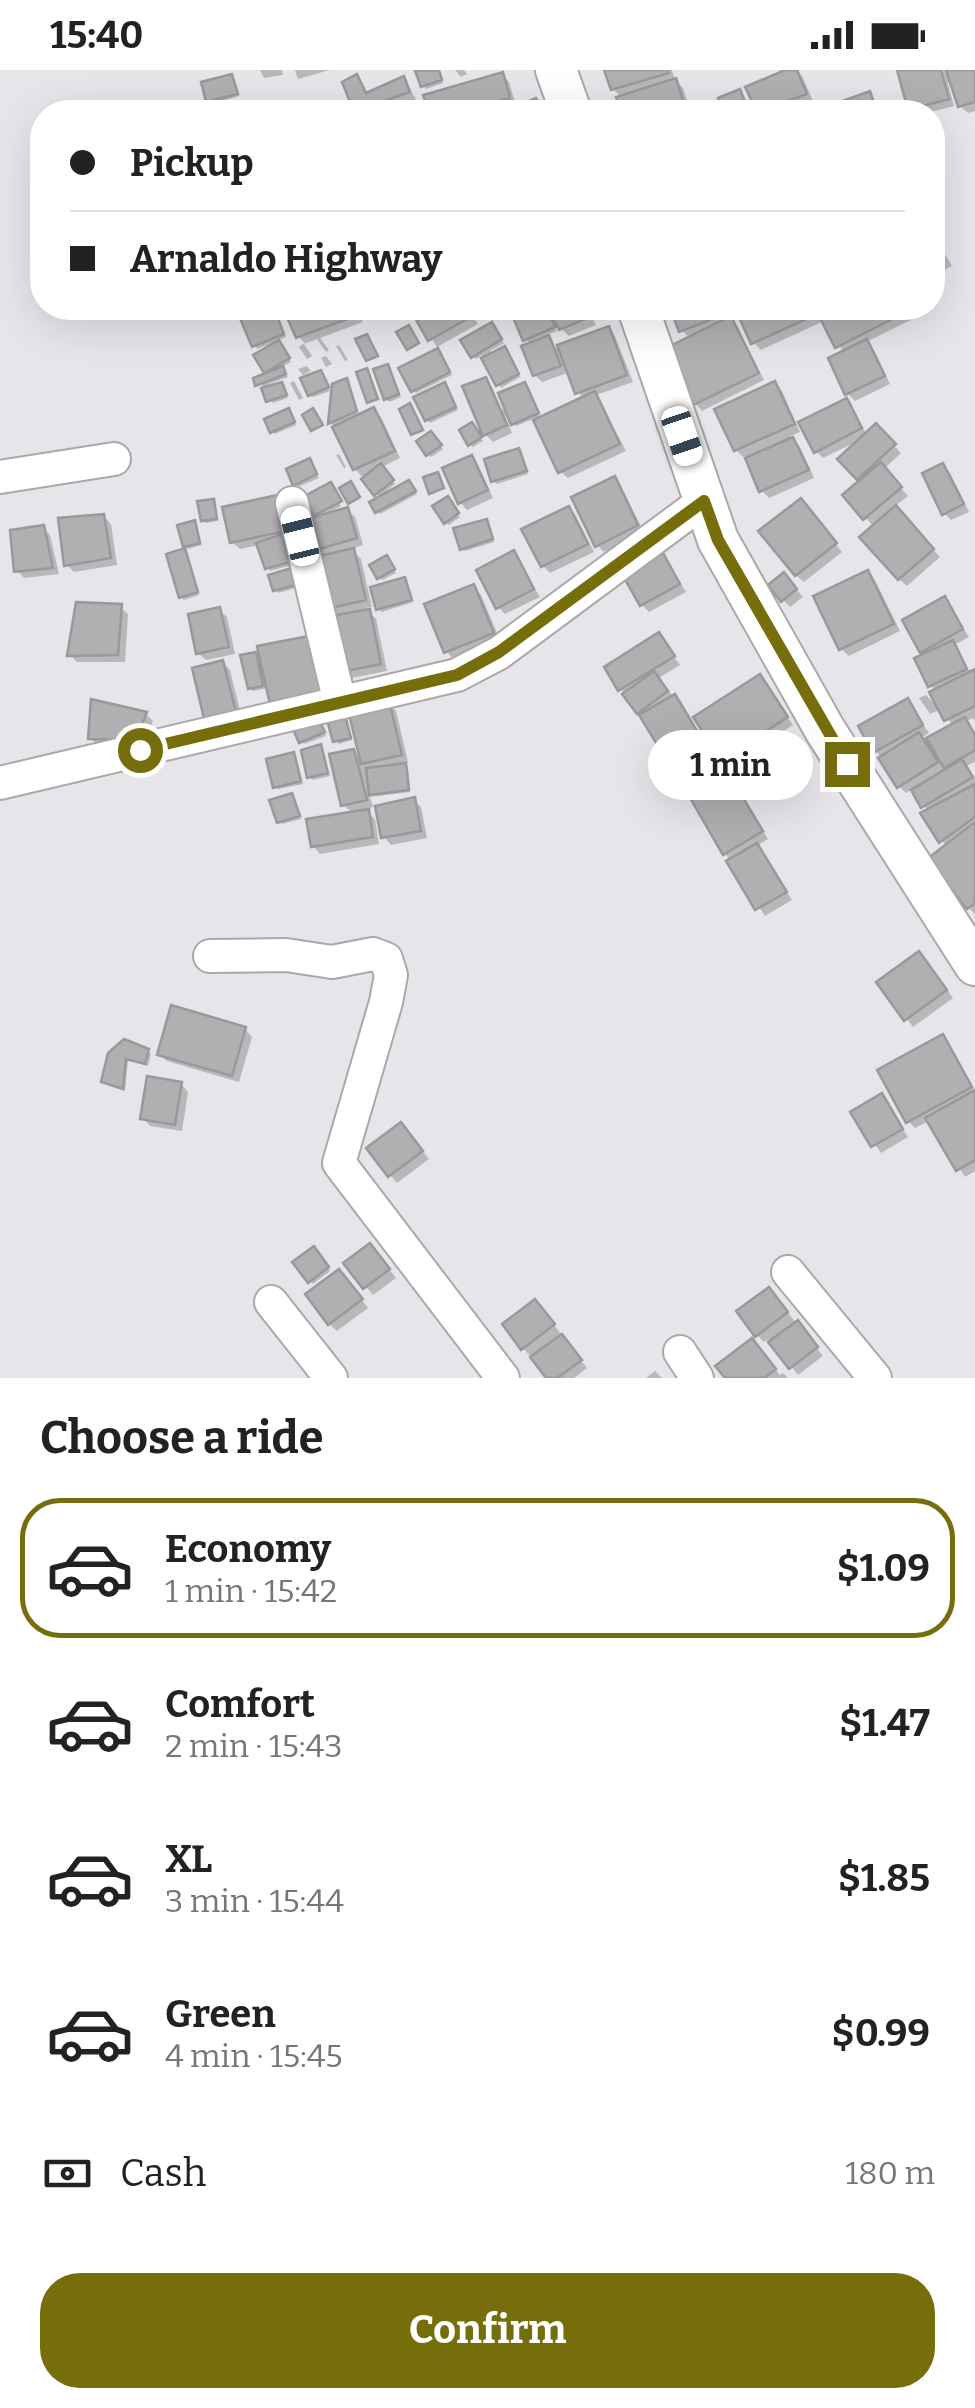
<!DOCTYPE html>
<meta charset="utf-8">
<style>
body{margin:0;font-family:Bitter,serif;background:#f2f2f2;color:#222;height:100vh;display:flex;flex-direction:column;font-size:38px;white-space:nowrap}
*{box-sizing:border-box;margin:0}
p{font-size:32px;color:#767676}
.icon{flex:none;width:55px;height:55px;fill:none;stroke:currentColor;stroke-width:2;stroke-linecap:round;stroke-linejoin:round}
.map{position:relative;height:1308px;overflow:hidden}
.details{display:flex;flex-direction:column;background:#fff;flex:1}
.details>*{flex:none}
.guide{position:absolute;left:30px;top:30px;width:915px;height:220px;border-radius:40px;box-shadow:0 10px 40px #0002;display:grid;align-content:center;height:220px;padding:0 40px;background:#fff}
.end{position:absolute;width:45px;height:45px;margin:-22px;border:12px solid #766d0b;background:#fff;box-shadow:0 0 0 5px #fff}
.from{border-radius:50%}
.bubble{position:absolute;height:70px;border-radius:35px;background:#fff;box-shadow:0 10px 40px #0002;font-size:32px;font-weight:700;line-height:70px;text-align:center}
.car{position:absolute;width:30px;height:60px;margin:-30px -15px;border-radius:12px;box-shadow:0 0 8px 2px #0007;background:linear-gradient(#fff 24%,#345 0 40%,#fff 0 76%,#345 0 86%,#fff 0)}
.guide b{display:flex;align-items:center;gap:35px;height:95px;font-size:38px}
.guide b+b{border-top:2px solid #e0e0e0}
.guide i{width:25px;height:25px;background:#222}
ul{padding:0;list-style:none}
li{display:flex;align-items:center;gap:30px;height:140px;margin:0 20px 15px;padding:0 20px;border:5px solid transparent;border-radius:40px}
li div{flex:1}
li b{display:block;font-size:38px}
li em{font-style:normal;font-weight:700}
li.current{border-color:#766d0b}
li>.icon{width:90px;height:90px;stroke-width:1.5}
h2{padding:0 40px;font-size:45px;line-height:120px}
.pay{display:flex;align-items:center;gap:25px;height:110px;padding:0 40px;font-size:38px}
.pay p{margin-inline-start:auto}
.button{display:flex;gap:20px;margin-top:auto;padding:20px 40px}
.button a{flex:1;height:115px;border-radius:40px;background:#766d0b;color:#fff;font-size:40px;font-weight:700;line-height:115px;text-align:center}
.status{display:flex;justify-content:space-between;align-items:center;height:70px;padding:0 50px;background:#fff;direction:ltr}
.status svg{height:28px;fill:currentColor}
.map>svg:first-child{display:block}
.shadow{fill:#0003}
.building{fill:#b2afb3;stroke:#9b989c;stroke-width:2.5}
.lines{fill:none;stroke-linecap:round;stroke-linejoin:round}
.minor-casing{stroke:#aba8ac;stroke-width:36}
.major-casing{stroke:#aba8ac;stroke-width:44}
.minor{stroke:#fff;stroke-width:32}
.major{stroke:#fff;stroke-width:40}
.route{stroke:#766d0b;stroke-width:12}
</style>
<div class="status"><b>15:40</b><svg viewBox="0 0 49 12"><path d="M0 12V9h3v3zM5 12V6h3v6zM10 12V3h3v9zM15 12V0h3v12zM26 1h20v11H26zM47 4h2v5h-2z"/></svg></div>
<div class="map">
<svg width="975" height="1308" viewBox="0 0 975 1308">
<rect width="100%" height="100%" fill="#e7e5e9"/>
<path class="shadow" d="M 260,0 L 282,0 L 283,5 L 264,8 Z
M 295,0 L 330,0 L 298,9 Z
M 425,0 L 439,0 L 443,13 L 426,19 L 418,2 Z
M 455,0 L 464,0 L 467,4 L 461,7 Z
M 607,0 L 672,0 L 675,10 L 683,18 L 691,42 L 624,42 L 619,29 L 622,28 L 613,19 Z
M 792,0 L 802,6 L 813,31 L 785,42 L 759,42 L 749,18 Z
M 900,0 L 975,0 L 975,41 L 968,43 L 960,36 L 952,12 L 948,13 L 954,36 L 931,42 L 914,42 Z
M 502,5 L 509,12 L 516,35 L 491,42 L 431,42 L 427,27 Z
M 231,6 L 239,26 L 212,34 L 209,31 Z
M 356,8 L 368,25 L 403,9 L 416,29 L 383,42 L 357,42 L 346,13 Z
M 932,162 L 952,196 L 932,206 Z
M 268,238 L 274,239 L 286,267 L 277,271 L 291,292 L 281,297 L 288,307 L 269,314 L 270,318 L 282,315 L 288,328 L 272,333 L 263,316 L 258,314 L 268,305 L 257,286 L 276,275 L 275,272 L 257,279 L 243,248 Z
M 286,238 L 356,238 L 363,252 L 320,268 L 329,280 L 326,282 L 317,269 L 304,274 L 312,286 L 307,289 L 299,277 L 305,273 L 298,266 Z
M 364,238 L 380,238 L 383,243 L 372,250 Z
M 440,238 L 468,238 L 478,254 L 437,277 L 419,249 Z
M 495,238 L 523,238 L 501,247 Z
M 536,238 L 547,238 L 555,246 L 552,238 L 588,238 L 596,255 L 569,266 L 552,250 L 557,261 L 546,265 L 556,278 L 608,259 L 615,266 L 633,312 L 596,325 L 626,381 L 568,408 L 560,401 L 535,348 L 516,356 L 505,345 L 512,363 L 493,372 L 485,364 L 485,310 L 492,317 L 502,340 L 525,315 L 541,349 L 584,329 L 578,322 L 570,302 L 542,312 L 535,305 L 530,275 L 515,247 Z
M 673,238 L 728,238 L 732,251 L 764,310 L 702,341 L 695,333 L 690,269 L 682,260 Z
M 742,238 L 827,238 L 830,246 L 847,238 L 905,238 L 911,250 L 866,272 L 874,280 L 890,314 L 855,331 L 848,324 L 844,283 L 824,251 L 761,280 L 753,272 L 738,239 Z
M 494,258 L 504,273 L 490,281 L 492,285 L 507,282 L 520,307 L 501,318 L 483,285 L 476,289 L 473,286 Z
M 339,275 L 348,290 L 345,291 L 336,276 Z
M 438,281 L 452,305 L 416,323 L 413,320 Z
M 326,286 L 332,294 L 326,297 L 321,288 Z
M 307,296 L 311,301 L 303,305 L 298,299 Z
M 388,296 L 401,327 L 389,332 L 386,329 Z
M 321,303 L 330,321 L 313,327 L 310,324 Z
M 294,311 L 303,328 L 299,330 L 290,313 Z
M 346,311 L 359,347 L 373,340 L 381,347 L 400,388 L 382,397 L 395,414 L 383,424 L 384,426 L 412,416 L 417,424 L 380,444 L 377,442 L 381,428 L 355,399 L 331,353 L 335,315 Z
M 775,314 L 782,321 L 800,362 L 790,366 L 800,377 L 814,408 L 769,428 L 761,420 L 746,386 L 743,387 L 736,380 Z
M 448,318 L 458,340 L 430,353 L 427,350 Z
M 847,331 L 867,365 L 876,356 L 901,383 L 884,399 L 908,426 L 894,437 L 940,487 L 907,516 L 899,509 L 874,457 L 845,425 L 862,412 L 841,390 L 860,370 L 823,388 L 816,381 Z
M 291,344 L 296,355 L 275,364 L 272,361 Z
M 475,358 L 483,371 L 473,377 L 470,374 Z
M 434,367 L 443,379 L 431,387 L 428,384 Z
M 519,381 L 528,404 L 497,414 L 493,411 Z
M 339,384 L 346,397 L 344,398 L 336,385 Z
M 471,388 L 478,395 L 493,428 L 467,440 L 460,432 Z
M 312,394 L 319,408 L 298,417 L 296,414 Z
M 943,396 L 950,403 L 969,442 L 951,450 L 944,443 Z
M 614,409 L 621,416 L 644,463 L 604,482 L 597,475 Z
M 330,416 L 341,436 L 325,444 L 326,446 L 349,442 L 355,447 L 363,475 L 351,479 L 361,489 L 372,537 L 366,538 L 376,549 L 387,601 L 346,609 L 309,447 Z
M 281,427 L 296,467 L 284,470 L 292,495 L 270,501 L 260,475 L 240,479 L 232,472 Z
M 213,432 L 218,451 L 206,453 L 203,450 Z
M 451,432 L 460,447 L 449,455 L 446,452 Z
M 569,439 L 576,446 L 594,482 L 550,503 L 543,496 Z
M 808,439 L 842,482 L 804,512 L 796,505 Z
M 103,446 L 111,454 L 117,495 L 74,502 L 67,495 Z
M 486,451 L 494,472 L 465,481 L 462,478 Z
M 194,453 L 202,475 L 188,479 L 185,476 Z
M 43,458 L 50,465 L 59,504 L 24,508 L 17,500 Z
M 184,481 L 199,525 L 184,530 L 181,527 Z
M 513,483 L 540,527 L 505,544 L 498,537 Z
M 662,484 L 686,522 L 649,542 L 642,535 Z
M 390,492 L 396,503 L 382,510 L 379,507 Z
M 867,503 L 875,510 L 900,561 L 849,586 L 841,579 Z
M 271,506 L 304,516 L 278,523 Z
M 405,510 L 413,532 L 382,542 L 378,539 Z
M 791,513 L 803,527 L 790,537 L 783,530 Z
M 474,517 L 481,525 L 500,570 L 453,589 L 446,581 Z
M 944,529 L 969,567 L 954,575 L 971,604 L 975,602 L 975,652 L 973,648 L 966,651 L 975,663 L 975,692 L 966,696 L 975,709 L 975,844 L 969,838 L 947,777 L 923,744 L 928,741 L 913,719 L 906,723 L 899,716 L 861,657 L 907,631 L 929,663 L 921,668 L 937,690 L 941,688 L 953,656 L 941,639 L 930,644 L 919,628 L 926,625 L 939,638 L 936,621 L 930,615 L 926,585 L 922,581 Z
M 120,537 L 128,544 L 125,592 L 77,592 L 70,585 Z
M 219,540 L 227,547 L 235,584 L 206,590 L 198,583 Z
M 659,566 L 680,595 L 657,609 L 682,635 L 717,694 L 686,713 L 607,598 Z
M 255,585 L 263,593 L 345,640 L 352,670 L 339,674 L 336,671 L 326,636 L 268,618 L 253,621 L 250,618 Z
M 223,593 L 230,600 L 244,657 L 216,663 Z
M 760,607 L 793,655 L 730,695 L 722,688 Z
M 389,633 L 396,641 L 408,692 L 402,693 L 408,699 L 410,722 L 370,727 L 373,737 L 365,739 L 375,749 L 379,774 L 320,784 L 313,776 L 353,744 L 344,735 L 354,681 L 362,690 Z
M 146,644 L 153,651 L 143,677 L 98,675 L 90,668 Z
M 321,654 L 326,666 L 304,674 L 301,671 Z
M 320,677 L 330,706 L 313,710 L 310,707 Z
M 293,685 L 303,714 L 278,719 L 275,716 Z
M 724,699 L 768,769 L 757,776 L 792,830 L 765,846 L 725,783 Z
M 294,729 L 301,749 L 282,754 L 279,751 Z
M 414,730 L 421,737 L 427,768 L 391,775 L 384,767 Z
M 926,891 L 953,928 L 913,957 L 879,912 Z
M 245,959 L 252,967 L 239,1012 L 167,991 L 159,984 Z
M 942,967 L 975,1021 L 975,1101 L 965,1107 L 929,1051 L 915,1058 L 908,1051 Z
M 147,981 L 151,984 L 148,996 L 128,990 L 125,1021 L 104,1011 L 111,984 Z
M 181,1014 L 188,1022 L 182,1061 L 150,1056 L 143,1048 Z
M 882,1027 L 908,1067 L 881,1083 L 854,1043 Z
M 408,1062 L 429,1089 L 397,1113 L 390,1105 Z
M 317,1182 L 330,1201 L 313,1214 L 296,1192 Z
M 377,1184 L 396,1208 L 373,1225 L 347,1194 Z
M 346,1209 L 368,1238 L 337,1261 L 329,1254 Z
M 776,1228 L 823,1286 L 798,1305 L 769,1269 L 764,1272 L 757,1265 Z
M 542,1239 L 587,1298 L 574,1308 L 549,1308 L 523,1278 Z
M 759,1279 L 780,1305 L 783,1303 L 788,1308 L 728,1308 Z
M 655,1301 L 662,1308 L 646,1308 Z"/>
<path class="building" d="M 439,0 L 442,10 L 421,17 L 415,1 Z
M 604,0 L 668,0 L 669,3 L 611,20 Z
M 785,0 L 797,0 L 807,24 L 757,42 L 745,17 Z
M 897,0 L 941,0 L 949,29 L 908,40 Z
M 946,0 L 975,0 L 975,32 L 958,37 Z
M 503,2 L 510,28 L 460,42 L 429,42 L 423,25 Z
M 232,4 L 238,24 L 206,32 L 201,12 Z
M 357,4 L 366,23 L 404,6 L 410,22 L 354,42 L 342,12 Z
M 676,8 L 684,33 L 653,42 L 621,42 L 616,27 Z
M 740,19 L 749,42 L 723,42 L 718,28 Z
M 870,21 L 877,42 L 833,42 L 831,35 Z
M 536,28 L 543,42 L 505,42 Z
M 261,238 L 274,238 L 284,264 L 252,277 L 239,246 Z
M 283,238 L 354,238 L 358,245 L 296,268 Z
M 434,238 L 467,238 L 472,246 L 428,271 L 415,248 Z
M 530,238 L 547,238 L 555,257 L 523,271 L 512,245 Z
M 549,238 L 586,238 L 590,247 L 559,260 Z
M 670,238 L 726,238 L 728,243 L 679,262 Z
M 735,238 L 824,238 L 826,240 L 751,274 Z
M 841,238 L 903,238 L 906,242 L 835,278 L 820,248 Z
M 731,246 L 759,303 L 693,335 L 664,279 Z
M 492,252 L 502,269 L 471,288 L 460,270 Z
M 409,255 L 419,273 L 407,280 L 396,262 Z
M 609,256 L 627,305 L 575,324 L 557,275 Z
M 367,264 L 378,286 L 366,291 L 355,269 Z
M 549,265 L 561,296 L 533,306 L 521,276 Z
M 867,269 L 885,306 L 845,325 L 828,288 Z
M 279,270 L 290,288 L 264,303 L 253,285 Z
M 505,276 L 519,304 L 496,316 L 481,288 Z
M 438,278 L 450,302 L 411,322 L 398,298 Z
M 388,294 L 399,324 L 384,330 L 373,299 Z
M 283,296 L 286,304 L 255,316 L 253,308 Z
M 367,298 L 378,329 L 367,333 L 356,302 Z
M 321,300 L 329,317 L 308,326 L 300,308 Z
M 486,307 L 507,355 L 483,366 L 462,316 Z
M 347,308 L 357,341 L 328,354 L 332,314 Z
M 775,311 L 795,354 L 734,381 L 714,339 Z
M 282,312 L 287,325 L 266,332 L 261,318 Z
M 445,312 L 456,337 L 425,351 L 413,327 Z
M 525,312 L 539,343 L 511,355 L 498,323 Z
M 595,321 L 620,374 L 558,403 L 533,350 Z
M 847,328 L 862,358 L 814,383 L 798,352 Z
M 410,333 L 423,360 L 411,365 L 399,339 Z
M 374,337 L 395,381 L 353,400 L 332,357 Z
M 289,338 L 295,352 L 270,363 L 264,349 Z
M 313,338 L 323,355 L 311,361 L 302,345 Z
M 472,352 L 482,367 L 468,376 L 459,360 Z
M 876,353 L 896,374 L 857,410 L 837,389 Z
M 431,361 L 442,375 L 426,386 L 416,371 Z
M 793,367 L 809,400 L 759,422 L 745,388 Z
M 519,378 L 527,401 L 491,412 L 484,389 Z
M 472,385 L 488,420 L 458,434 L 442,398 Z
M 310,388 L 317,404 L 293,416 L 286,399 Z
M 881,392 L 902,417 L 863,450 L 842,425 Z
M 381,393 L 394,410 L 374,426 L 361,409 Z
M 943,393 L 964,434 L 942,445 L 922,403 Z
M 438,402 L 444,418 L 429,424 L 423,407 Z
M 615,406 L 638,455 L 595,477 L 571,427 Z
M 409,410 L 416,421 L 375,443 L 369,432 Z
M 351,411 L 360,427 L 348,434 L 339,418 Z
M 331,412 L 342,431 L 307,449 L 297,430 Z
M 282,424 L 290,460 L 230,473 L 222,437 Z
M 448,426 L 459,443 L 444,454 L 432,436 Z
M 801,428 L 837,473 L 795,506 L 758,461 Z
M 214,429 L 217,449 L 201,451 L 197,431 Z
M 896,435 L 934,479 L 898,510 L 859,467 Z
M 569,436 L 588,474 L 541,497 L 521,459 Z
M 348,437 L 357,468 L 313,481 L 304,450 Z
M 104,444 L 111,488 L 64,496 L 58,448 Z
M 487,449 L 493,469 L 460,480 L 453,458 Z
M 195,450 L 200,473 L 183,477 L 177,455 Z
M 44,455 L 53,498 L 14,502 L 10,460 Z
M 282,464 L 290,492 L 265,499 L 256,473 Z
M 185,478 L 198,522 L 179,528 L 166,484 Z
M 354,478 L 366,530 L 322,540 L 311,488 Z
M 514,480 L 534,519 L 496,539 L 476,500 Z
M 662,481 L 680,514 L 640,536 L 622,504 Z
M 387,485 L 395,499 L 377,509 L 369,495 Z
M 298,496 L 303,513 L 273,521 L 268,505 Z
M 868,500 L 894,554 L 839,580 L 813,526 Z
M 784,502 L 797,519 L 781,532 L 768,515 Z
M 405,507 L 412,530 L 376,540 L 370,517 Z
M 474,514 L 494,563 L 444,583 L 424,534 Z
M 945,526 L 963,559 L 920,583 L 902,550 Z
M 76,532 L 122,534 L 118,585 L 67,586 Z
M 220,537 L 229,577 L 196,584 L 188,544 Z
M 370,539 L 381,594 L 336,603 L 325,547 Z
M 659,562 L 675,586 L 618,621 L 604,597 Z
M 319,564 L 333,627 L 271,639 L 257,576 Z
M 953,570 L 967,599 L 928,617 L 914,588 Z
M 256,582 L 263,616 L 248,619 L 240,585 Z
M 223,590 L 238,650 L 206,657 L 192,598 Z
M 975,599 L 975,636 L 944,651 L 929,622 Z
M 654,601 L 668,621 L 637,644 L 622,624 Z
M 760,604 L 788,647 L 721,690 L 693,647 Z
M 675,624 L 712,686 L 677,707 L 639,645 Z
M 908,628 L 923,655 L 873,683 L 858,656 Z
M 91,629 L 147,642 L 136,670 L 88,669 Z
M 389,630 L 402,685 L 361,694 L 348,640 Z
M 342,634 L 351,668 L 333,672 L 324,639 Z
M 965,647 L 975,665 L 975,680 L 944,698 L 926,668 Z
M 318,648 L 325,662 L 299,673 L 293,659 Z
M 919,662 L 938,692 L 897,718 L 878,688 Z
M 321,674 L 328,703 L 307,708 L 301,680 Z
M 354,679 L 367,730 L 341,736 L 329,684 Z
M 294,682 L 301,711 L 273,718 L 266,689 Z
M 962,689 L 973,707 L 921,738 L 911,720 Z
M 406,693 L 409,720 L 369,725 L 366,698 Z
M 724,696 L 763,761 L 723,785 L 685,719 Z
M 975,714 L 975,747 L 939,773 L 920,743 Z
M 292,723 L 300,746 L 277,753 L 269,730 Z
M 415,727 L 421,761 L 381,768 L 375,736 Z
M 369,739 L 373,767 L 311,777 L 306,749 Z
M 975,752 L 975,833 L 967,839 L 927,789 Z
M 757,773 L 787,822 L 755,840 L 726,791 Z
M 919,881 L 947,920 L 904,951 L 876,912 Z
M 171,935 L 246,957 L 232,1006 L 157,985 Z
M 943,964 L 972,1017 L 906,1053 L 877,1000 Z
M 124,969 L 149,979 L 145,994 L 126,989 L 123,1019 L 101,1012 L 108,983 Z
M 147,1006 L 182,1012 L 175,1055 L 140,1049 Z
M 975,1020 L 975,1090 L 956,1101 L 925,1048 Z
M 882,1023 L 903,1059 L 871,1077 L 850,1042 Z
M 401,1052 L 423,1081 L 388,1107 L 366,1078 Z
M 370,1173 L 390,1199 L 363,1219 L 343,1193 Z
M 314,1176 L 329,1197 L 308,1213 L 292,1192 Z
M 339,1199 L 363,1229 L 328,1255 L 305,1224 Z
M 769,1217 L 788,1242 L 755,1267 L 736,1241 Z
M 535,1229 L 555,1254 L 521,1280 L 502,1254 Z
M 798,1250 L 818,1277 L 789,1299 L 768,1272 Z
M 562,1264 L 582,1290 L 557,1308 L 546,1308 L 530,1287 Z
M 752,1268 L 776,1299 L 764,1308 L 725,1308 L 715,1296 Z"/>
<g class="lines">
<g class="minor-casing">
<path id="minor" d="M 0,407 L 114,389
M 292,433 L 340,633
M 0,713 L 457,605 L 499,583 L 704,431
M 210,886 L 286,885 L 332,892 L 373,884 L 386,889 L 391,905 L 386,932 L 339,1093 L 503,1308
M 788,1202 L 875,1308
M 271,1232 L 331,1308
M 680,1282 L 697,1308"/>
</g>
<g class="major-casing">
<path id="major" d="M 556,0 L 571,42
M 638,238 L 718,470 L 825,660 L 975,895"/>
</g>
<use href="#minor" class="minor"/>
<use href="#major" class="major"/>
</g>
<g class="lines">
<path class="route" d="M 140,680 L 457,605 L 499,582 L 704,431 L 718,470 L 847,694"/>
</g>
</svg>
<i class="end from" style="left:140px;top:680px"></i>
<i class="end" style="left:847px;top:694px"></i>
<div class="bubble" style="left:648px;top:660px;width:165px">1 min</div>
<i class="car" style="left:682px;top:366px;rotate:161deg"></i>
<i class="car" style="left:300px;top:466px;rotate:346deg"></i>
<div class="guide">
<b><i class="from"></i>Pickup</b>
<b><i></i>Arnaldo Highway</b>
</div>
</div>
<section class="details">
<h2>Choose a ride</h2>
<ul>
<li class="current"><svg class="icon" aria-label="car" viewBox="0 0 24 24"><path d="M5 17H2v-5l4-1 3-4h7l3 4 3 1v5h-3M9 17h6M6 11h13"/><circle cx="7" cy="17" r="2"/><circle cx="17" cy="17" r="2"/></svg><div><b>Economy</b><p>1 min · 15:42</p></div><em>$1.09</em></li>
<li><svg class="icon" aria-label="car" viewBox="0 0 24 24"><path d="M5 17H2v-5l4-1 3-4h7l3 4 3 1v5h-3M9 17h6M6 11h13"/><circle cx="7" cy="17" r="2"/><circle cx="17" cy="17" r="2"/></svg><div><b>Comfort</b><p>2 min · 15:43</p></div><em>$1.47</em></li>
<li><svg class="icon" aria-label="car" viewBox="0 0 24 24"><path d="M5 17H2v-5l4-1 3-4h7l3 4 3 1v5h-3M9 17h6M6 11h13"/><circle cx="7" cy="17" r="2"/><circle cx="17" cy="17" r="2"/></svg><div><b>XL</b><p>3 min · 15:44</p></div><em>$1.85</em></li>
<li><svg class="icon" aria-label="car" viewBox="0 0 24 24"><path d="M5 17H2v-5l4-1 3-4h7l3 4 3 1v5h-3M9 17h6M6 11h13"/><circle cx="7" cy="17" r="2"/><circle cx="17" cy="17" r="2"/></svg><div><b>Green</b><p>4 min · 15:45</p></div><em>$0.99</em></li>
</ul>
<div class="pay"><svg class="icon" aria-label="cash" viewBox="0 0 24 24"><path d="M3 7h18v10H3z"/><circle cx="12" cy="12" r="2"/></svg>Cash<p>180 m</p></div>
<div class="button"><a>Confirm</a></div>
</section>
